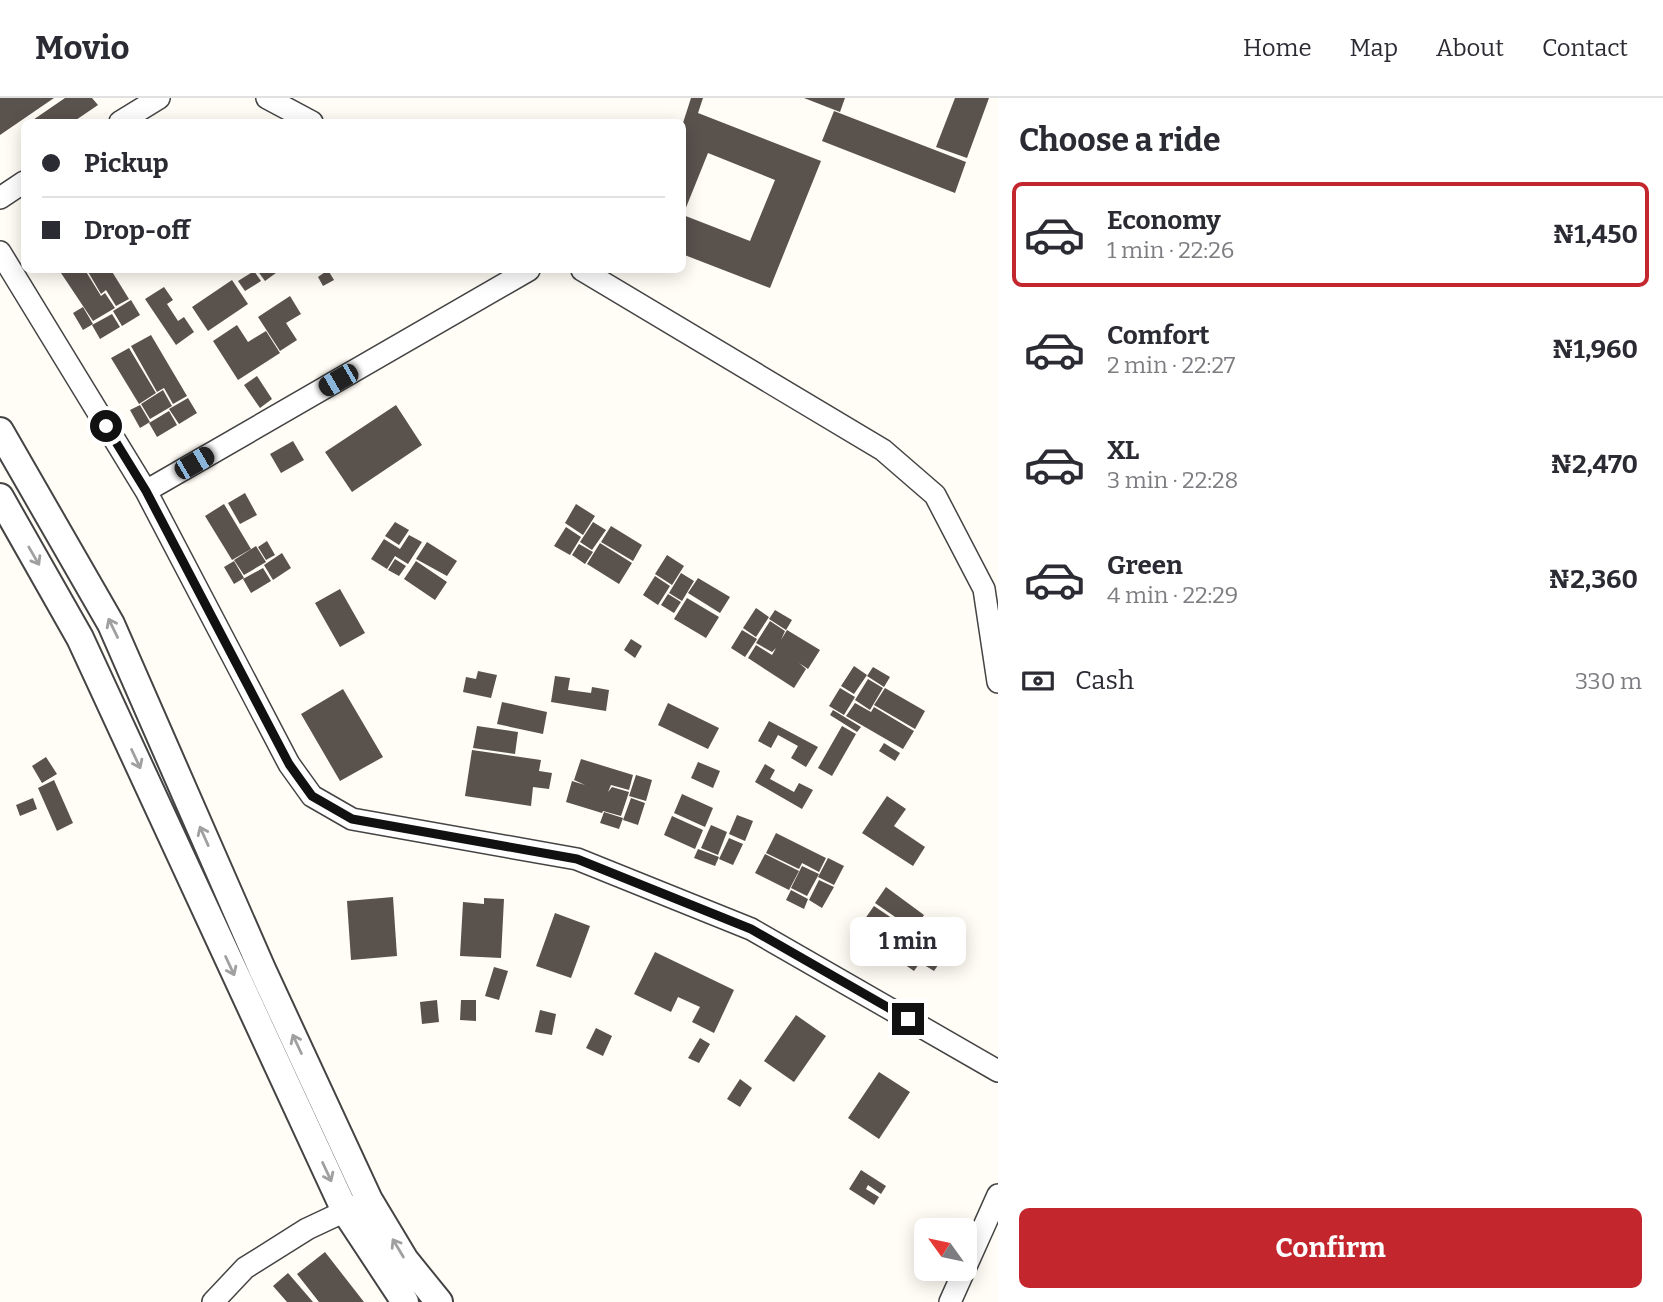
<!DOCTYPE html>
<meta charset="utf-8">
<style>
body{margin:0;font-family:Bitter,serif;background:#f2f2f3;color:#2b2b33;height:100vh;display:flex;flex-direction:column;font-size:26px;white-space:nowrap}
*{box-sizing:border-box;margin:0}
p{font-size:23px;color:#7c7c81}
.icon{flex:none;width:38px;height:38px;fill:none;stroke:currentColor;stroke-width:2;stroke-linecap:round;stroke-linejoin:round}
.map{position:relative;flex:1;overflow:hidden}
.details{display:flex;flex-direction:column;background:#fff;width:665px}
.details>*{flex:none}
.hud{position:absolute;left:21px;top:21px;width:665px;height:154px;border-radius:10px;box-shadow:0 4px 18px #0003;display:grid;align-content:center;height:154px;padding:0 21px;background:#fff}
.needle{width:46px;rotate:303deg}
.tools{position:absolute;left:914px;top:1120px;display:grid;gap:14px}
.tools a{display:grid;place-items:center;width:63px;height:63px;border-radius:10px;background:#fff;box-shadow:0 4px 18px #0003;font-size:35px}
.end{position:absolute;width:32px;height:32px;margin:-16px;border:9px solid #111;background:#fff;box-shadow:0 0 0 4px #fff}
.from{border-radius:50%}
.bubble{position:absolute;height:49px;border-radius:10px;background:#fff;box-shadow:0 4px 18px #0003;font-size:23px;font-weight:700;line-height:49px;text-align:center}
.car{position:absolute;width:21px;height:42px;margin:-21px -10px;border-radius:9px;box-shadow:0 0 5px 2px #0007;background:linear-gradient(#222 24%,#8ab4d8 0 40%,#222 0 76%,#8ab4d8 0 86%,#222 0)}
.hud b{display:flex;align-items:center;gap:24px;height:66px;font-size:26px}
.hud b+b{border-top:2px solid #e1e1e2}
.hud i{width:18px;height:18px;background:#2b2b33}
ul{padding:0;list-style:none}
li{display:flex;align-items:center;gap:21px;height:105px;margin:0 14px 10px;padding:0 7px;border:4px solid transparent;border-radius:10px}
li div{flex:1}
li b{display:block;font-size:26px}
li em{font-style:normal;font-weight:700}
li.active{border-color:#c4262e}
li>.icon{width:63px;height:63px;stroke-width:1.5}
h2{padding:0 21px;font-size:32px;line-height:84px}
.pay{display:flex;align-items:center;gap:18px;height:77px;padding:0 21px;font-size:26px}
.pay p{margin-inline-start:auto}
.button{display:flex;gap:14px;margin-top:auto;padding:14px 21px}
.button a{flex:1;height:80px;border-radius:10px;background:#c4262e;color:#fff;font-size:28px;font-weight:700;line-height:80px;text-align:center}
header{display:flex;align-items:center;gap:42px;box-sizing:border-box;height:98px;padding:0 35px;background:#fff;border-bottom:2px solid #e1e1e2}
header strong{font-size:33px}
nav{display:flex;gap:38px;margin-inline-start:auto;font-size:24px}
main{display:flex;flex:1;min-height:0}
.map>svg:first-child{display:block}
.building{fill:#5a524d;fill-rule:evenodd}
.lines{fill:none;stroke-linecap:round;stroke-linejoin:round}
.minor-casing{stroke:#444;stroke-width:24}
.tertiary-casing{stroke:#444;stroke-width:30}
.minor{stroke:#fff;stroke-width:21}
.tertiary{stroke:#fff;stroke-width:26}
.oneway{stroke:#a0a0a0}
.route{stroke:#111;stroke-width:9}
</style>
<header>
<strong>Movio</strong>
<nav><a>Home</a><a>Map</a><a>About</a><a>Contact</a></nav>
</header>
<main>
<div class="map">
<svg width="998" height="1204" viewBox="0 0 998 1204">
<rect width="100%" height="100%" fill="#fffdf5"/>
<path class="building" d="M 0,0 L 54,0 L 0,37 Z
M 65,0 L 92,0 L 98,7 L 73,24 L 30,24 Z
M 691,0 L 703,0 L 698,15 L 821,63 L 770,190 L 682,156 L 682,28 ZM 708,55 L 775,82 L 750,143 L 683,117 Z
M 804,0 L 845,0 L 840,14 Z
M 955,0 L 989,0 L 967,60 L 936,49 Z
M 834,13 L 966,64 L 955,95 L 822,43 Z
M 59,172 L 85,172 L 101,198 L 105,195 L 115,210 L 93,223 Z
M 87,172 L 111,172 L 129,201 L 116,208 L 106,192 L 101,196 Z
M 257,172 L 280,172 L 265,183 Z
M 328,172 L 334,182 L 323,188 L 318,179 Z
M 254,173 L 261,183 L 245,193 L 238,183 Z
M 232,182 L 248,206 L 208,233 L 192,209 Z
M 164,189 L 173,202 L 167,206 L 178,223 L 184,219 L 194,234 L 176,247 L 145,201 Z
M 290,198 L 301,216 L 286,225 L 297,242 L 280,253 L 258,219 Z
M 131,202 L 140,217 L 122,228 L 113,213 Z
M 83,209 L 93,226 L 83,232 L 73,215 Z
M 112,216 L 120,229 L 100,241 L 92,227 Z
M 237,227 L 248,244 L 266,233 L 280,255 L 238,282 L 213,243 Z
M 151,237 L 187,298 L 173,306 L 164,290 L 157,294 L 131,248 Z
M 129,250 L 156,295 L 139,306 L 111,260 Z
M 257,278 L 272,301 L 260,310 L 244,287 Z
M 163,292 L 172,308 L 150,321 L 141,306 Z
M 188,300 L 197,315 L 179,326 L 169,311 Z
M 140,307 L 150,324 L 140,330 L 130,312 Z
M 396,307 L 422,347 L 352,394 L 325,354 Z
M 169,313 L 177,327 L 157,339 L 149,325 Z
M 293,343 L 304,362 L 281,375 L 270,356 Z
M 245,395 L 257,417 L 240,426 L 228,405 Z
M 224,406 L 251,451 L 232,462 L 205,418 Z
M 576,406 L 595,418 L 583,437 L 565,425 Z
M 395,424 L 409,432 L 399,447 L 385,438 Z
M 593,424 L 606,432 L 592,452 L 580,444 Z
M 611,428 L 642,447 L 633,463 L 601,444 Z
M 566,429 L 581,439 L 570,457 L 554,448 Z
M 409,437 L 422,444 L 408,466 L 395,458 L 387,471 L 371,461 L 384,441 L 400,451 Z
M 267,443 L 275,457 L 266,462 L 258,449 Z
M 427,444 L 457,463 L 447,478 L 416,461 Z
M 600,445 L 632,465 L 619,486 L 587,466 Z
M 579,446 L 593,454 L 585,466 L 572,457 Z
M 256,448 L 266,464 L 244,477 L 234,462 Z
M 282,455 L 291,470 L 273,482 L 264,467 Z
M 667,457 L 684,468 L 672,487 L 655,476 Z
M 395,461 L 406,468 L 399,478 L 388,472 Z
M 234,463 L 244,480 L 234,486 L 224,469 Z
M 416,463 L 447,484 L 435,502 L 404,481 Z
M 263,470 L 271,483 L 251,495 L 243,481 Z
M 681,475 L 694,483 L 682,503 L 669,495 Z
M 655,478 L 670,488 L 658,507 L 643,497 Z
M 698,480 L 730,499 L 720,515 L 688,495 Z
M 340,491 L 365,535 L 340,549 L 315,505 Z
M 668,496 L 681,504 L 674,515 L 661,507 Z
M 687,500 L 719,519 L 706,540 L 674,521 Z
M 756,510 L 769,519 L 756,539 L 743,530 Z
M 775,512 L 792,522 L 786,532 L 769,521 Z
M 770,523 L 785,533 L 781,542 L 787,532 L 820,552 L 808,571 L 799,565 L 806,571 L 794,590 L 748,560 L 756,547 L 772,557 L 776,550 L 772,554 L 756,545 Z
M 742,532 L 757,541 L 745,559 L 731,550 Z
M 631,541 L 642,548 L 635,560 L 624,552 Z
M 854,568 L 867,577 L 854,596 L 841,588 Z
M 873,569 L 890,579 L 884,589 L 867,578 Z
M 478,573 L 497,577 L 491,600 L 463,594 L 466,579 L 476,581 Z
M 555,578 L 570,580 L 568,592 L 591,595 L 592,589 L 609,592 L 606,613 L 551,604 Z
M 868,581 L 883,590 L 870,612 L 855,602 Z
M 840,590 L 855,599 L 844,617 L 829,608 Z
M 885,590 L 925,613 L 915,631 L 874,607 Z
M 343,591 L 383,659 L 340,683 L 301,616 Z
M 502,604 L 547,614 L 543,636 L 497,626 Z
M 668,605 L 719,630 L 708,651 L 658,627 Z
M 855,605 L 871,614 L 874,609 L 914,633 L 903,651 L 846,618 Z
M 833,612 L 861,629 L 857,634 L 830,617 Z
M 769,623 L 818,649 L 806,669 L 791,660 L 798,648 L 778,637 L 771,650 L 758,643 Z
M 477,628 L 518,634 L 515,656 L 473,650 Z
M 842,628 L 856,636 L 832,678 L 818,670 Z
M 884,645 L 900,655 L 895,663 L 879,653 Z
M 472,652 L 541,662 L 539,673 L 552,675 L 549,691 L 533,689 L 531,708 L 465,698 Z
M 46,659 L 57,676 L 42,685 L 32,668 Z
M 581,661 L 633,677 L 629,692 L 611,687 L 608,694 L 612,689 L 629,694 L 621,718 L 603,713 L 602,715 L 566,704 L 572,683 L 585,687 L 574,682 Z
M 698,664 L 720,673 L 713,690 L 691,680 Z
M 765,666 L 775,672 L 770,681 L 794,694 L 799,685 L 813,692 L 802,711 L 755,684 Z
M 636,677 L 652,682 L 646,703 L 629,698 Z
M 54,682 L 73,725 L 57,733 L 38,690 Z
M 682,696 L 713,710 L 705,729 L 674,715 Z
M 887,698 L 906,711 L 894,728 L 925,749 L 913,768 L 862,735 Z
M 33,700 L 37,711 L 20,718 L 16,707 Z
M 631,700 L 645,705 L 638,727 L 623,722 Z
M 604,714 L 623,720 L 619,731 L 600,725 Z
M 737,717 L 753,723 L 745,743 L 729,736 Z
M 672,718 L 703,732 L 695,751 L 664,737 Z
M 711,727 L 727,734 L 718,757 L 701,750 Z
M 776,735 L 826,760 L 819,774 L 802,765 L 799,771 L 766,755 Z
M 729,740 L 743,746 L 733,767 L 719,761 Z
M 698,751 L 719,759 L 715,768 L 694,760 Z
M 765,756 L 799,773 L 789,792 L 755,775 Z
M 828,760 L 844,768 L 834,787 L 818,779 Z
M 802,768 L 819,776 L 807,798 L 791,790 Z
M 819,782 L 834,789 L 822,810 L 809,802 Z
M 886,789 L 924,817 L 914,832 L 875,805 Z
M 791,792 L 808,801 L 804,811 L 786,802 Z
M 393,799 L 397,858 L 351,862 L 347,803 Z
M 484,800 L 504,801 L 501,860 L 460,858 L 463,804 L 484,806 Z
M 874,808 L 914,835 L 902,852 L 862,825 Z
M 555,815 L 590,828 L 571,880 L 536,868 Z
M 929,819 L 940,826 L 934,836 L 922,829 Z
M 945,824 L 959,834 L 948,852 L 933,843 Z
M 918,829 L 934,839 L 920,860 L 905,851 Z
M 934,845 L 947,854 L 934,873 L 921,865 Z
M 904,852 L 921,863 L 914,873 L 898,862 Z
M 655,854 L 734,892 L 714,935 L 692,924 L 700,909 L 678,899 L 671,914 L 634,896 Z
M 494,869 L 508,873 L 499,902 L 485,898 Z
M 437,902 L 439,924 L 422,926 L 420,904 Z
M 461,902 L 476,902 L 476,923 L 460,922 Z
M 540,912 L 556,916 L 552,937 L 535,934 Z
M 796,917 L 826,938 L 794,984 L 764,963 Z
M 596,930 L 612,938 L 603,958 L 586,950 Z
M 700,940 L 710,946 L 699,965 L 688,960 Z
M 879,974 L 910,994 L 879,1041 L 848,1020 Z
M 740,981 L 752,990 L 740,1009 L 727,1001 Z
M 861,1072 L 886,1088 L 881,1096 L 868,1087 L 866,1091 L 879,1099 L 874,1107 L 849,1091 Z
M 325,1154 L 364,1204 L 319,1204 L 297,1176 Z
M 288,1175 L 313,1204 L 287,1204 L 273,1188 Z"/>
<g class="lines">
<g class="minor-casing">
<path id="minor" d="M 267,0 L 312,24
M 120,24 L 159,0
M 0,100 L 24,84
M 0,154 L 146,393 L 289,666 L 312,698 L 352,721 L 577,761 L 751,831 L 998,973
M 582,172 L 883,352 L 935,397 L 984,491 L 998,584
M 146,393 L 529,172
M 213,1204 L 245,1170 L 307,1131 L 358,1107
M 950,1204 L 998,1097"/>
</g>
<g class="tertiary-casing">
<path id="tertiary" d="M 0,333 L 111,526 L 262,871 L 369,1102 L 405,1162 L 439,1204
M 0,399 L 80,540 L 345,1113 L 405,1204"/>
</g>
<use href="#minor" class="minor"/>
<use href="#tertiary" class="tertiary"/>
</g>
<defs><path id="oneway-shaft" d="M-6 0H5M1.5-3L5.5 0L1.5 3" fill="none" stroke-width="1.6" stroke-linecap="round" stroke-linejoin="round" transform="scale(1.75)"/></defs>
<g class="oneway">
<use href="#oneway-shaft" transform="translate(34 458) rotate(60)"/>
<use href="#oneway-shaft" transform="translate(113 530) rotate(-116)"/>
<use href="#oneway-shaft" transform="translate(136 661) rotate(65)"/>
<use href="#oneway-shaft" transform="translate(204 738) rotate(-114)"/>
<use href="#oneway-shaft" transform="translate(230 868) rotate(65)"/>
<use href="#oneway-shaft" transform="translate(297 946) rotate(-115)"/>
<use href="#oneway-shaft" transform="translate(327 1074) rotate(65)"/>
<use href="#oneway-shaft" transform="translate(398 1150) rotate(-121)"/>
</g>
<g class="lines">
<path class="route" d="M 106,328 L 146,393 L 289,666 L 312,698 L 352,721 L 577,761 L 751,831 L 908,921"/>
</g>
</svg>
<div class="tools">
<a><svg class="needle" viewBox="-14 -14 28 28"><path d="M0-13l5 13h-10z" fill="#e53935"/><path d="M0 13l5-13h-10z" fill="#7c7c81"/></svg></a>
</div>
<i class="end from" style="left:106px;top:328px"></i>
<i class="end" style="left:908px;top:921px"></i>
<div class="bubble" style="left:850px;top:819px;width:116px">1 min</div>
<i class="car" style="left:338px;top:282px;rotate:240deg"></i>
<i class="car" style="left:194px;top:365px;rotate:60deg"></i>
<div class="hud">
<b><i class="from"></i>Pickup</b>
<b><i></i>Drop-off</b>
</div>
</div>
<section class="details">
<h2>Choose a ride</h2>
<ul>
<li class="active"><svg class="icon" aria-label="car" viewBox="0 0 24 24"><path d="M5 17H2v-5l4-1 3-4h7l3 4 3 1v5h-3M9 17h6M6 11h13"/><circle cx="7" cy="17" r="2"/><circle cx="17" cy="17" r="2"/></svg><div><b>Economy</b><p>1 min · 22:26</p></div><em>₦1,450</em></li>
<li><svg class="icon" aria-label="car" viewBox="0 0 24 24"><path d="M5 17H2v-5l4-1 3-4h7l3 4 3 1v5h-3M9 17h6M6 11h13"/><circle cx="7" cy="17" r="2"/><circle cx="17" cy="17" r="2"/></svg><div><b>Comfort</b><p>2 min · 22:27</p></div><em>₦1,960</em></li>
<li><svg class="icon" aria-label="car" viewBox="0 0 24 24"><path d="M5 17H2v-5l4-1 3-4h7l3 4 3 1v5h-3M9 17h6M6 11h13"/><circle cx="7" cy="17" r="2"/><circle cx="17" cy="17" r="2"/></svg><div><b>XL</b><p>3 min · 22:28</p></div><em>₦2,470</em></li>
<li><svg class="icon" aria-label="car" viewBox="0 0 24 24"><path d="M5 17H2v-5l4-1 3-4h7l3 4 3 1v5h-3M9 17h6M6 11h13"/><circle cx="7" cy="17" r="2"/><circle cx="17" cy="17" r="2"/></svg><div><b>Green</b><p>4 min · 22:29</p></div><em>₦2,360</em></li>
</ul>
<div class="pay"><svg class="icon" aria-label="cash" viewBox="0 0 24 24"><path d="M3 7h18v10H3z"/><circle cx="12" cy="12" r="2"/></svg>Cash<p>330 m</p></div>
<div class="button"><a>Confirm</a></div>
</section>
</main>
